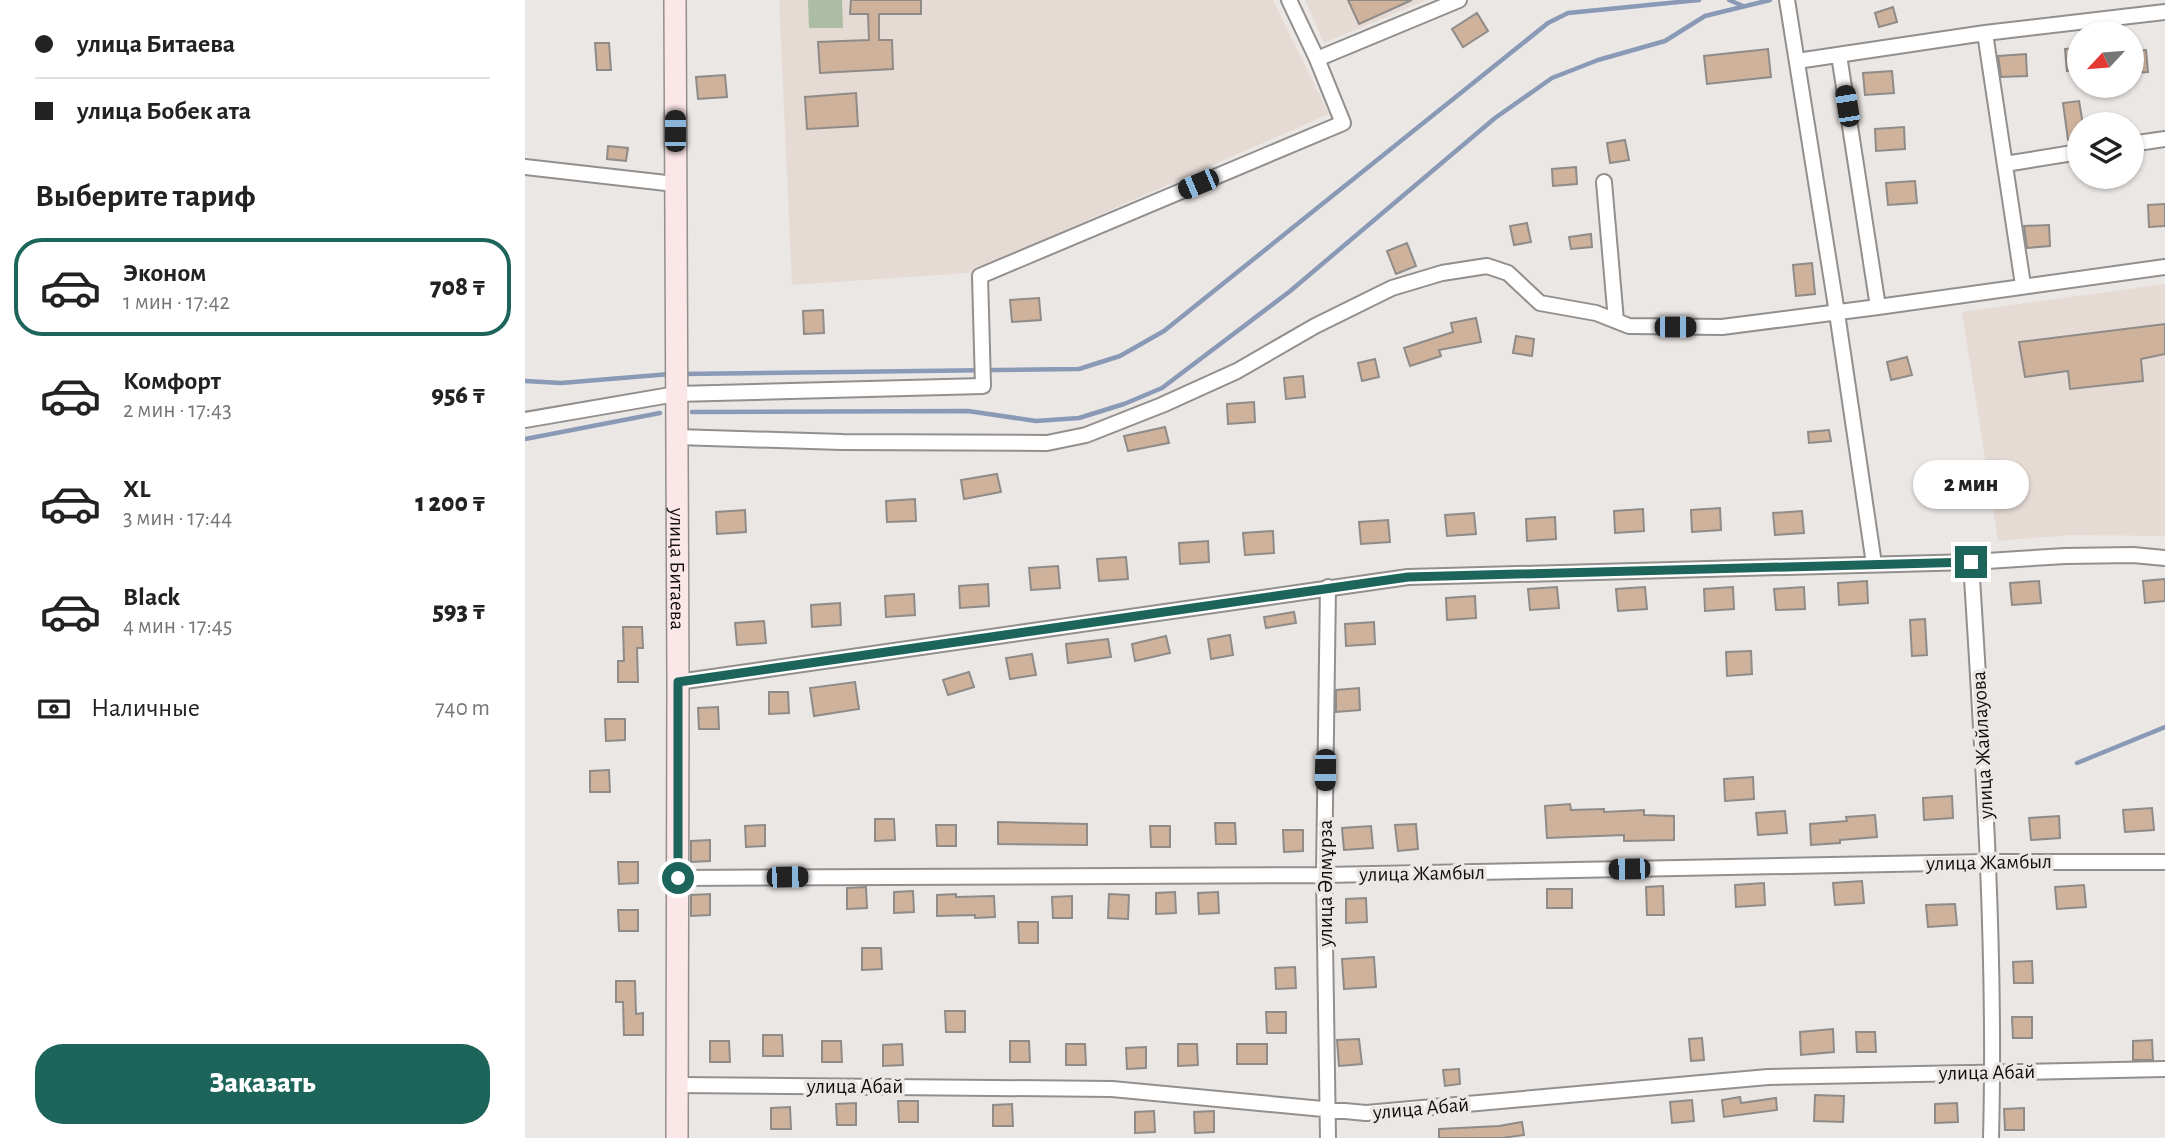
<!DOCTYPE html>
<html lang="ru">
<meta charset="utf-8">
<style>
body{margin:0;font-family:"Alegreya Sans",sans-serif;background:#f6f6f6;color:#222;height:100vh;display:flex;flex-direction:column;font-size:26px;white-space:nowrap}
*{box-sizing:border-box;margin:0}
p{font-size:23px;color:#767676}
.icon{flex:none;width:38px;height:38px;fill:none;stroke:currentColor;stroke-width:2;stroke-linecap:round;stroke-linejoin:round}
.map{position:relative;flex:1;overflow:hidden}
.details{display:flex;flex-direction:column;background:#fff;width:525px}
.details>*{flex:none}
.banner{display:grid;align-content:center;height:154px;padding:0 35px;background:#fff}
.needle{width:46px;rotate:244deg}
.fabs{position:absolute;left:1542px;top:21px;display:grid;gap:14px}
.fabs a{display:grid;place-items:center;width:77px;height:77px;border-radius:50%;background:#fff;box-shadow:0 2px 5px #0004;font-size:35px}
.end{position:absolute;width:32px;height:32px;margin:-16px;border:9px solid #1d655b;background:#fff;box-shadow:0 0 0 4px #fff}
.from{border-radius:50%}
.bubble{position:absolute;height:49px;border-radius:24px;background:#fff;box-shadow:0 2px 5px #0004;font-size:23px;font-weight:800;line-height:49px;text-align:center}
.car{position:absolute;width:21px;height:42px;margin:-21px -10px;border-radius:9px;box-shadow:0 0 5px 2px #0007;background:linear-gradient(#222 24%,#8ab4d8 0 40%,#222 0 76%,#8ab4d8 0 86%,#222 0)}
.banner b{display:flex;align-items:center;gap:24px;height:66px;font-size:26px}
.banner b+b{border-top:2px solid #e0e0e0}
.banner i{width:18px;height:18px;background:#222}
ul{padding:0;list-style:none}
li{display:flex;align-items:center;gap:21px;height:98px;margin:0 14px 10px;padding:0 21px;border:4px solid transparent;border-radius:28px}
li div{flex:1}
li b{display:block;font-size:26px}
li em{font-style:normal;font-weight:800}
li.selected{border-color:#1d655b}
li>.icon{width:63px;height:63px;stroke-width:1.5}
h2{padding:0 35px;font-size:32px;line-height:84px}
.pay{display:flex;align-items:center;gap:18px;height:77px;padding:0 35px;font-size:26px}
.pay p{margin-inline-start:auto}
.primary-button{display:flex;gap:14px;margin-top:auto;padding:14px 35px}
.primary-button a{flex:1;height:80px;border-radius:28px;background:#1d655b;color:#fff;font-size:28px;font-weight:800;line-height:80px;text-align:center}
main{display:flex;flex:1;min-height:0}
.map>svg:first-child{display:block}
.built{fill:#e6dbd4}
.green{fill:#acbda4}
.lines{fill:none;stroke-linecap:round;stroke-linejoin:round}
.stream{stroke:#8a99b5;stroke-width:4.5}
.building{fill:#ceb29c;stroke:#8e8b88;stroke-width:2}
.street-casing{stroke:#938f8d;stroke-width:18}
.secondary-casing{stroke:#938f8d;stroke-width:24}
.street{stroke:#fff;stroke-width:14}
.secondary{stroke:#fbe6e8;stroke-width:21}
.route{stroke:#1d655b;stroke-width:9}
.labels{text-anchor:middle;stroke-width:7;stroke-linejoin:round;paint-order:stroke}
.street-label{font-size:21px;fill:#11100f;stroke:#ebe7e5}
</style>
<main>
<section class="details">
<div class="banner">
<b><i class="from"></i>улица Битаева</b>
<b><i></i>улица Бобек ата</b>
</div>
<h2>Выберите тариф</h2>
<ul>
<li class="selected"><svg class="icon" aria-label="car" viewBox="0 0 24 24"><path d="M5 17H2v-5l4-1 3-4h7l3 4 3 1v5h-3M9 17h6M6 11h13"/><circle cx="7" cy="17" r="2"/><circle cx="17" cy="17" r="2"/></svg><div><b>Эконом</b><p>1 мин · 17:42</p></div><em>708 ₸</em></li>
<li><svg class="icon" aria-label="car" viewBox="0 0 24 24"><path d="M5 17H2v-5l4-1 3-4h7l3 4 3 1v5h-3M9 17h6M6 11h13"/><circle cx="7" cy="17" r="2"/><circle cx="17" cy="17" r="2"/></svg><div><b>Комфорт</b><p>2 мин · 17:43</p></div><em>956 ₸</em></li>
<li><svg class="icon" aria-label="car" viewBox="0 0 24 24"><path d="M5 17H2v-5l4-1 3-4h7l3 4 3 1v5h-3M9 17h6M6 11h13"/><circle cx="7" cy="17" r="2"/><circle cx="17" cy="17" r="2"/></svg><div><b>XL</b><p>3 мин · 17:44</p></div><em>1 200 ₸</em></li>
<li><svg class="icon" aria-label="car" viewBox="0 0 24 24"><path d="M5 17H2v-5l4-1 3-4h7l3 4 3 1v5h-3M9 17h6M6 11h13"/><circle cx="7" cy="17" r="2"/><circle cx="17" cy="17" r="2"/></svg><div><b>Black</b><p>4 мин · 17:45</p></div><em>593 ₸</em></li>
</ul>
<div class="pay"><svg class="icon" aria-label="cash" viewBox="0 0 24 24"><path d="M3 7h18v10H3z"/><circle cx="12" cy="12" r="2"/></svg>Наличные<p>740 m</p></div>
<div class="primary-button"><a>Заказать</a></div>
</section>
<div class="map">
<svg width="1640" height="1138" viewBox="0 0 1640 1138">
<rect width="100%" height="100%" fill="#ebe7e5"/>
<path class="built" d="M 254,0 L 748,0 L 804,114 L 442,273 L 267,285 Z
M 780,0 L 901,0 L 799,43 Z
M 1640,284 L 1640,536 L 1545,535 L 1473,541 L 1437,312 Z"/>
<path class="green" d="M 283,0 L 317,0 L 318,28 L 284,28 Z"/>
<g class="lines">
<path class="stream" d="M 1204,0 L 1218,6
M 157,374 L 554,369 L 595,356 L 639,331 L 1023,23 L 1043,13 L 1174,0
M 0,381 L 36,383 L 145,374
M 167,412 L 443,411 L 511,421 L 554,418 L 599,404 L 637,388 L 764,292 L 970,118 L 1027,78 L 1073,60 L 1140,41 L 1180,16 L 1245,0
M 0,439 L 135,413
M 1552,763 L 1640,727"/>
</g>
<path class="building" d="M 326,0 L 396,0 L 396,14 L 354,14 L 354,40 L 367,40 L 368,69 L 295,73 L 293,42 L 344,40 L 343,14 L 325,14 Z
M 823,0 L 887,0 L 834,24 Z
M 1368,7 L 1372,22 L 1354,27 L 1350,13 Z
M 952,13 L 963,31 L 938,47 L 927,29 Z
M 70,43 L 84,43 L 86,70 L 72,70 Z
M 1554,48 L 1554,70 L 1542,71 L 1540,49 Z
M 1243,49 L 1246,77 L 1182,84 L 1179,56 Z
M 1621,50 L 1623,72 L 1606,73 L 1606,51 Z
M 1501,54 L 1502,76 L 1476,77 L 1473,56 Z
M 1367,71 L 1369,93 L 1340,95 L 1338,73 Z
M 200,75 L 202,97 L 173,99 L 171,77 Z
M 331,93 L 333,126 L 282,129 L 280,97 Z
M 1554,101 L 1558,124 L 1554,124 L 1554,139 L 1543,140 L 1538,103 Z
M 1379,127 L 1380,149 L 1351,151 L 1350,129 Z
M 1100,140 L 1104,160 L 1085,163 L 1082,143 Z
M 83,146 L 103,148 L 101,161 L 82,159 Z
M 1051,167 L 1052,184 L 1028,186 L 1027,169 Z
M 1390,181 L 1392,203 L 1363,205 L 1361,183 Z
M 1640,204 L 1640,226 L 1624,227 L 1623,205 Z
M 1002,223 L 1006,242 L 989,245 L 985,226 Z
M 1524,225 L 1525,246 L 1502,248 L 1499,226 Z
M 1066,234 L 1067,247 L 1046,249 L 1044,237 Z
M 882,243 L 891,266 L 871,274 L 862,251 Z
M 1287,263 L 1290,294 L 1271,296 L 1268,265 Z
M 514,298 L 516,320 L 487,322 L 485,300 Z
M 298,310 L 299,333 L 279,334 L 278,311 Z
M 951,318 L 956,342 L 914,350 L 916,356 L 885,366 L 879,348 L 928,332 L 926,323 Z
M 1640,324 L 1640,354 L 1616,359 L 1618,381 L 1545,389 L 1543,371 L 1500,377 L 1494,342 Z
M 991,336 L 1009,339 L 1007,356 L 988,353 Z
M 1382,357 L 1387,375 L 1366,380 L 1362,362 Z
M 850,359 L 854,377 L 837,381 L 833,363 Z
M 778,376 L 780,397 L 761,399 L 759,378 Z
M 729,402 L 730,422 L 703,424 L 702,404 Z
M 640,427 L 644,443 L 603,451 L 599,436 Z
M 1304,430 L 1306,441 L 1284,443 L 1283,432 Z
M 472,474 L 476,492 L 439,499 L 436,480 Z
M 390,499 L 391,521 L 362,522 L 361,501 Z
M 1195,508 L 1196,530 L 1167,532 L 1166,510 Z
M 1118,509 L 1119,531 L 1090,533 L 1089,511 Z
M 220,510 L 221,532 L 192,534 L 191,512 Z
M 1277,511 L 1279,533 L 1250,535 L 1248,513 Z
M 949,513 L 951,534 L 922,536 L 920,515 Z
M 1030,517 L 1031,539 L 1002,541 L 1001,519 Z
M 863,520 L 865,542 L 836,544 L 834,522 Z
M 748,531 L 749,553 L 720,555 L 718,533 Z
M 683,541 L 684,562 L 655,564 L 654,543 Z
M 601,557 L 603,579 L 574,581 L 572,559 Z
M 533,566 L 535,588 L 506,590 L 504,568 Z
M 1640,579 L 1640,601 L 1620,603 L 1618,581 Z
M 1342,581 L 1343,603 L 1314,605 L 1313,583 Z
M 1514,581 L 1516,603 L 1487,605 L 1485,583 Z
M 463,584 L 464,606 L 435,608 L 434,586 Z
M 1032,587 L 1034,608 L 1005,610 L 1003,589 Z
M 1120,587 L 1122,609 L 1093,611 L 1091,589 Z
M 1208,587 L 1209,609 L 1180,611 L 1179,589 Z
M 1279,587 L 1280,609 L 1251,610 L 1249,589 Z
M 389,594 L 390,615 L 361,617 L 360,596 Z
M 950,596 L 951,618 L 922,620 L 921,598 Z
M 315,603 L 316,625 L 287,627 L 286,605 Z
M 769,612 L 771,623 L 741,628 L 739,617 Z
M 1400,619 L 1402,655 L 1387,656 L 1385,620 Z
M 239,621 L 241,643 L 212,645 L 210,623 Z
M 849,622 L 850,644 L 821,646 L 820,624 Z
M 98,627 L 117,627 L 118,648 L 112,648 L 113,682 L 93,682 L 93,661 L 99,661 Z
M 705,635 L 708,655 L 686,659 L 683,639 Z
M 641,636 L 645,653 L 610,661 L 607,644 Z
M 583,639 L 586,657 L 543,663 L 541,644 Z
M 1226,651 L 1227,674 L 1202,676 L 1201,652 Z
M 507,654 L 511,675 L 485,679 L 481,658 Z
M 444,672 L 449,687 L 423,695 L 418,680 Z
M 330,682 L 334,709 L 289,716 L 285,688 Z
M 834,688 L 835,710 L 811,712 L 811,690 Z
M 244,692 L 263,692 L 264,713 L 244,714 Z
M 193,707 L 194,729 L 174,729 L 173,708 Z
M 80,719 L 100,719 L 100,740 L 81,741 Z
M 84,770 L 85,792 L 65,792 L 65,771 Z
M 1228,777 L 1229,799 L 1200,801 L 1199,779 Z
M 1427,796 L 1428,818 L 1399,820 L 1398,798 Z
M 1045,804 L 1046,810 L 1079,809 L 1079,812 L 1119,810 L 1119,815 L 1149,816 L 1149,840 L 1099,841 L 1099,835 L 1022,838 L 1020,806 Z
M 1627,808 L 1629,830 L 1600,832 L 1598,810 Z
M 1260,811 L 1262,833 L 1233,835 L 1231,813 Z
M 1350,815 L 1352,837 L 1315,840 L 1315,843 L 1286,845 L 1285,824 L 1322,821 L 1321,817 Z
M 1534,816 L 1535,838 L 1506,840 L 1504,818 Z
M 350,819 L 369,819 L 370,840 L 350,841 Z
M 473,822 L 562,824 L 562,845 L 473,844 Z
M 690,823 L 710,823 L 711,844 L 691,844 Z
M 891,824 L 893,849 L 873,851 L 870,825 Z
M 240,825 L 240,846 L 221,847 L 220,826 Z
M 411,825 L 431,825 L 431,846 L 412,846 Z
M 625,826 L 645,826 L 645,847 L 626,847 Z
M 846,826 L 848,848 L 819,850 L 817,828 Z
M 758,830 L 778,830 L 778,851 L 759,852 Z
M 185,840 L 185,861 L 166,862 L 166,841 Z
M 93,862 L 113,862 L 113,883 L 94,884 Z
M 1337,881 L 1339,903 L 1310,905 L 1308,883 Z
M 1239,883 L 1240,905 L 1211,907 L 1210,885 Z
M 1559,885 L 1561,907 L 1532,909 L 1530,887 Z
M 1138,886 L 1139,915 L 1122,915 L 1121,887 Z
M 341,887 L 342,908 L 322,909 L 322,888 Z
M 1022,889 L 1047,889 L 1047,908 L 1022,908 Z
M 388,891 L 389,912 L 369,913 L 369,892 Z
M 650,892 L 651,913 L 631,914 L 631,893 Z
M 693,892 L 694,913 L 674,914 L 673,893 Z
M 185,894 L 185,915 L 166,916 L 166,895 Z
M 431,894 L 431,897 L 469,896 L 470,917 L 450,918 L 450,915 L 412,916 L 412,895 Z
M 584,894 L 604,895 L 603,919 L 583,918 Z
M 547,896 L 547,918 L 528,918 L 527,897 Z
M 841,898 L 842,922 L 821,923 L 821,899 Z
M 1430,904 L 1432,925 L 1403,927 L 1401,905 Z
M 93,910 L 113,910 L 113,931 L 94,931 Z
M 493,922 L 513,922 L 513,943 L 494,943 Z
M 337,948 L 356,948 L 357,969 L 337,970 Z
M 849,957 L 851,987 L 819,989 L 817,959 Z
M 1507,961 L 1508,983 L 1489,983 L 1488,962 Z
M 770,967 L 771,988 L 751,989 L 750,968 Z
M 91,981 L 110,981 L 111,1014 L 118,1013 L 118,1035 L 99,1035 L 98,1002 L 91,1002 Z
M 420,1011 L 440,1011 L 440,1032 L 421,1032 Z
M 741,1012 L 761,1012 L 761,1033 L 742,1033 Z
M 1487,1017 L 1507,1017 L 1507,1038 L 1488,1038 Z
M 1308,1029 L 1309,1052 L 1276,1055 L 1275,1032 Z
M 1331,1032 L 1350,1032 L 1351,1052 L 1332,1052 Z
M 238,1035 L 257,1035 L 258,1056 L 238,1056 Z
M 1177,1038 L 1179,1060 L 1166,1061 L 1164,1039 Z
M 834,1039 L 837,1064 L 814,1066 L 812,1040 Z
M 1627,1040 L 1628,1060 L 1608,1060 L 1608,1041 Z
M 185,1041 L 204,1041 L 205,1062 L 185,1062 Z
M 297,1041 L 316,1041 L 317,1062 L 297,1062 Z
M 485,1041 L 504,1041 L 505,1062 L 485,1062 Z
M 377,1044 L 378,1065 L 358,1066 L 358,1045 Z
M 541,1044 L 560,1044 L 561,1065 L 541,1065 Z
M 653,1044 L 672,1044 L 673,1065 L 653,1066 Z
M 712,1044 L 742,1044 L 742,1064 L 712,1064 Z
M 621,1047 L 621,1068 L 602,1069 L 601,1048 Z
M 934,1069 L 935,1084 L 920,1086 L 918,1070 Z
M 1290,1095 L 1319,1096 L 1318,1122 L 1289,1121 Z
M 1215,1097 L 1216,1103 L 1251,1098 L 1252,1110 L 1199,1117 L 1197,1100 Z
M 1167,1100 L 1169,1121 L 1147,1123 L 1145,1102 Z
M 373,1101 L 393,1101 L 393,1122 L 374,1122 Z
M 331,1103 L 331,1125 L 312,1125 L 311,1104 Z
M 1432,1103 L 1433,1122 L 1410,1123 L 1410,1104 Z
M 487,1104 L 488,1126 L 468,1126 L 468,1105 Z
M 265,1107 L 266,1129 L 246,1129 L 246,1108 Z
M 1499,1108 L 1499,1130 L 1480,1130 L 1479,1109 Z
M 629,1111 L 630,1132 L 610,1133 L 610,1112 Z
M 689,1111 L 689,1132 L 670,1133 L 669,1112 Z
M 997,1122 L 999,1135 L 977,1138 L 914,1138 L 914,1129 L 974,1126 Z"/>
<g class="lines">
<g class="street-casing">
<path id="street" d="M 1262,0 L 1312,313 L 1349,564
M 1460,33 L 1498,285
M 1314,55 L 1353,307
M 792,59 L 934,0
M 1272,61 L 1460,33 L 1640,12
M 1606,144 L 1640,139
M 1480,164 L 1554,152
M 0,167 L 150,184
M 1079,182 L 1091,321
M 0,420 L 151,394 L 458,386 L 455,276 L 818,123 L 792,59 L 764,0
M 151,437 L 317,442 L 522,443 L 561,435 L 637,405 L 712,371 L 790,326 L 867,288 L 917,273 L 962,266 L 983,273 L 1015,303 L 1071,313 L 1104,326 L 1197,327 L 1353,307 L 1640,267
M 1446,562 C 1458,754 1471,946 1466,1138
M 153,682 L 883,577 L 1446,562 L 1540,556 L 1608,555 L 1640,558
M 153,878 L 799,875 L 1464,862 L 1640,862
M 152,1085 L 587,1089 L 841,1113 L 1243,1077 L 1640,1069
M 803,1138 L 799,875 L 803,587"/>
</g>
<g class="secondary-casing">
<g id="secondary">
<path id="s1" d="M 150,0 L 153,682 L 152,1138"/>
</g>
</g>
<use href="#street" class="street"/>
<use href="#secondary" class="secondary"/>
</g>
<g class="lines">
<path class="route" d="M 153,878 L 153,682 L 883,577 L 1446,562"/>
</g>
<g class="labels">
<g class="street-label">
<text dy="7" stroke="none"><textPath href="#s1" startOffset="569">улица Битаева</textPath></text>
<text transform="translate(1457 745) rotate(-93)" y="7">улица Жайлауова</text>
<text transform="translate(1464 862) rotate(-1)" y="7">улица Жамбыл</text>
<text transform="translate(897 873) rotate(-1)" y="7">улица Жамбыл</text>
<text transform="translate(800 883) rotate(-90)" y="7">улица Әлмұрза</text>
<text transform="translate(1462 1072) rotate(-1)" y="7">улица Абай</text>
<text x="330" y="1093">улица Абай</text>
<text transform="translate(896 1108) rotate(-5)" y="7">улица Абай</text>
</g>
</g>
</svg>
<div class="fabs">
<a><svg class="needle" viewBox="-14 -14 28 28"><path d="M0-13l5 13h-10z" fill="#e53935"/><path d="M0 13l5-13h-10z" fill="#767676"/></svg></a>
<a><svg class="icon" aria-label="layers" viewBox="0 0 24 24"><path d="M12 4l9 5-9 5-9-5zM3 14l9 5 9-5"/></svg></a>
</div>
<i class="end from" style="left:153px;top:878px"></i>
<i class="end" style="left:1446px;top:562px"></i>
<div class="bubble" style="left:1388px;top:460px;width:116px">2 мин</div>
<i class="car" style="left:1322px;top:106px;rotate:351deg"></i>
<i class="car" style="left:150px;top:131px;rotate:0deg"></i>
<i class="car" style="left:673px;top:184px;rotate:247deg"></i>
<i class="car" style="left:1150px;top:327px;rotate:90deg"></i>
<i class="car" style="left:800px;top:770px;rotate:181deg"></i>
<i class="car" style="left:1104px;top:869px;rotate:269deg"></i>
<i class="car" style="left:262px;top:877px;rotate:89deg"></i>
</div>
</main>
